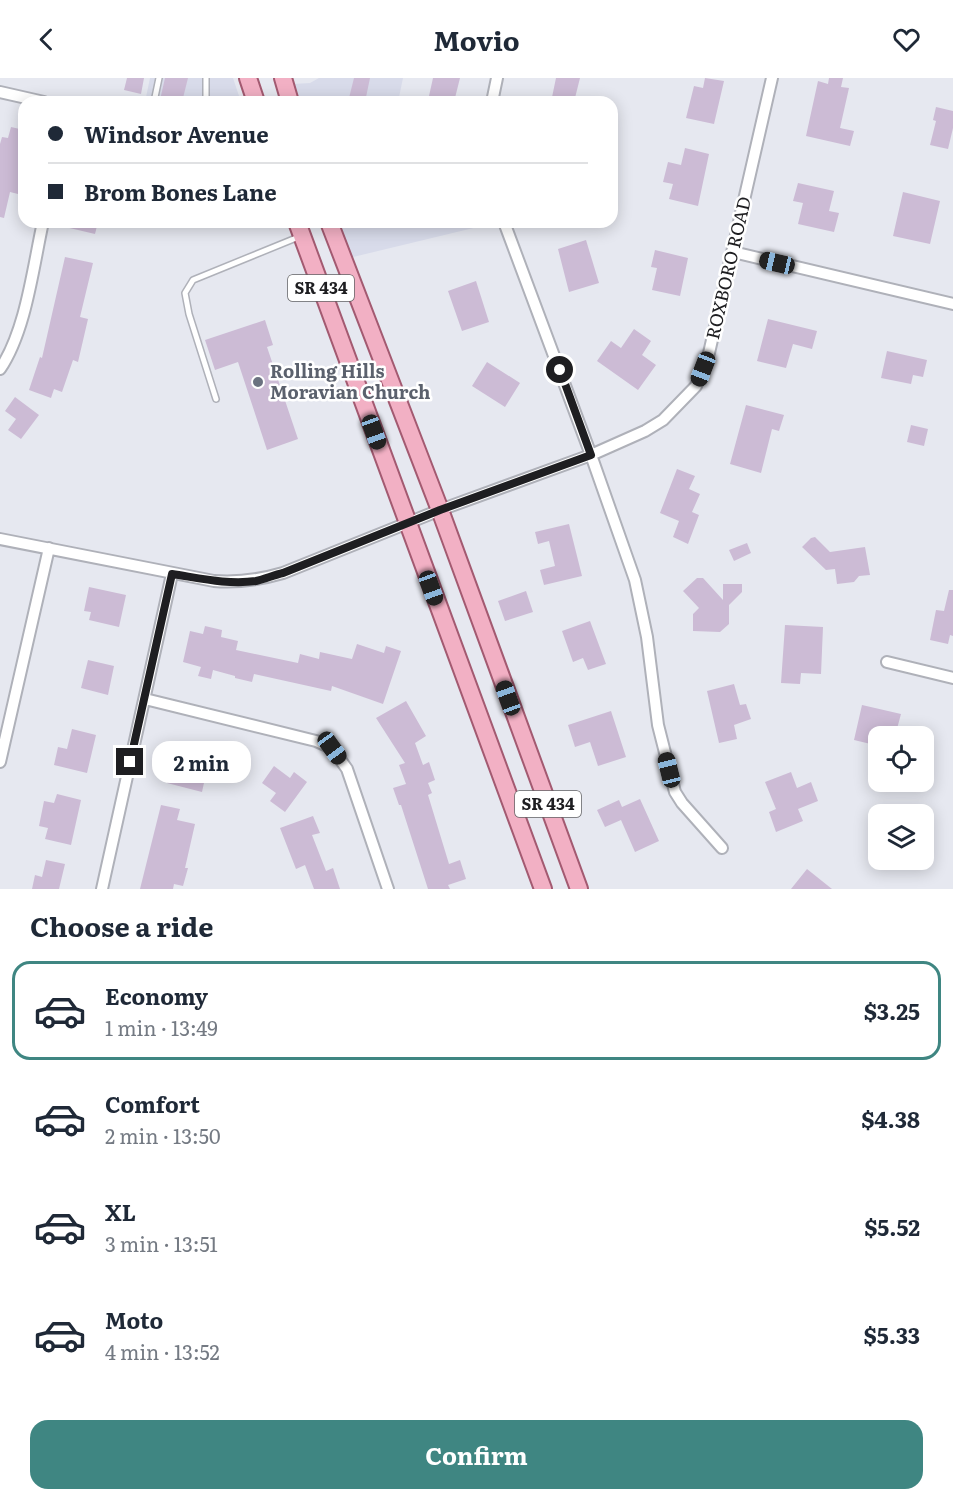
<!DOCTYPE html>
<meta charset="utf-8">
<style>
body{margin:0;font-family:Literata,serif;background:#f6f6f7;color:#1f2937;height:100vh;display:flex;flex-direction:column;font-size:22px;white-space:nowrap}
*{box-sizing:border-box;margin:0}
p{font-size:20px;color:#747a83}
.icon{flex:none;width:33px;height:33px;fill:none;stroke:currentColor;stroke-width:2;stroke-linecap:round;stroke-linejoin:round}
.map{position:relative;height:811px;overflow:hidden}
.sheet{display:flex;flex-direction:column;background:#fff;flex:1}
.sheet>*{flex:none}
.guide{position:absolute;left:18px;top:18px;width:600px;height:132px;border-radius:18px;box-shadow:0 3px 15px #0003;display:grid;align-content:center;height:132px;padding:0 30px;background:#fff}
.controls{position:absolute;left:868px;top:648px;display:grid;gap:12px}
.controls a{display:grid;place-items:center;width:66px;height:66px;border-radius:12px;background:#fff;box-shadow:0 3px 15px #0003;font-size:30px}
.end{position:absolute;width:27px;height:27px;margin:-14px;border:8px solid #1e1e21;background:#fff;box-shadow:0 0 0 3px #fff}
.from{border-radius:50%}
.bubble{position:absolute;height:42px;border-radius:18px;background:#fff;box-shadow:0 3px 15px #0003;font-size:20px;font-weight:700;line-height:42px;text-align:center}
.car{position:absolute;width:18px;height:36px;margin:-18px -9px;border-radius:8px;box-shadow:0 0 4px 2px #0007;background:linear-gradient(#222 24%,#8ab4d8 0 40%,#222 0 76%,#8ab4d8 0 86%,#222 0)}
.guide b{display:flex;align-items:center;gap:21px;height:57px;font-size:22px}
.guide b+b{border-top:2px solid #e0e1e3}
.guide i{width:15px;height:15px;background:#1f2937}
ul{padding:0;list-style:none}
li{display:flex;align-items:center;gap:18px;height:99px;margin:0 12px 9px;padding:0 18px;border:3px solid transparent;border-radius:18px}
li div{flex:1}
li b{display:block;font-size:22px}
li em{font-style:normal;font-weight:700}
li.active{border-color:#3f8682}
li>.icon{width:54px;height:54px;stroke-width:1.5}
h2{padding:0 30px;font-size:27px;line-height:72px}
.action{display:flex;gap:12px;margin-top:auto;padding:12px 30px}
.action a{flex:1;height:69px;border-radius:18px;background:#3f8682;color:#fff;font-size:24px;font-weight:700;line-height:69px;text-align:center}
header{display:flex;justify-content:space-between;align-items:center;height:78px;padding:0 30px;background:#fff;font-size:27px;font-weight:700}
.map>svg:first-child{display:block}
.built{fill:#d8dbea}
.building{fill:#ccbbd5}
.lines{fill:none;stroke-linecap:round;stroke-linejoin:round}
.lane-casing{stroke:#afb1b9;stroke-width:8}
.street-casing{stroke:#afb1b9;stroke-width:14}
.primary-casing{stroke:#a35a71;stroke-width:20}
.lane{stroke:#fff;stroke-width:5}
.street{stroke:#fff;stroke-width:10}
.primary{stroke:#f2b0c4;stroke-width:16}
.route{stroke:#1e1e21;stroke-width:8}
.worship-dot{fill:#6b7280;stroke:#fff;stroke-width:2}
.labels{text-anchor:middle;stroke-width:5;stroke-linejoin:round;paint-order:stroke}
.shield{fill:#fff;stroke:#626264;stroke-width:1.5}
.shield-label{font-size:16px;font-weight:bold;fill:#1e1e21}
.street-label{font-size:18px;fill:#1e1e21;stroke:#fff}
.worship-label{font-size:18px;font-weight:bold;fill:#5b616d;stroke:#fff;text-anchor:start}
</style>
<header><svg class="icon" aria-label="back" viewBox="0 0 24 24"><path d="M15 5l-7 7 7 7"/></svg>Movio<svg class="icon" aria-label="heart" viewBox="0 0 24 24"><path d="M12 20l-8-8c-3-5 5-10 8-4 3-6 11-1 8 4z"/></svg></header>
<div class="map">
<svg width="953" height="811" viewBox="0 0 953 811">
<rect width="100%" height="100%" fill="#e6e8f0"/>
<path class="built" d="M 150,0 L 233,0 L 241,24 L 145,24 Z
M 319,0 L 403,0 L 398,24 L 297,24 L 292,6 L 310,5 Z
M 337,144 L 491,144 L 490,146 L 349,180 Z"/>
<path class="building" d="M 127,0 L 144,0 L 141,16 L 124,12 Z
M 165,0 L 188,0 L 182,24 L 160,22 Z
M 354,0 L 370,0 L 365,24 L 348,24 Z
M 433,0 L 460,0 L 454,24 L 436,24 L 437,20 L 429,18 Z
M 556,0 L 580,0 L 574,24 L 551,24 Z
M 705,0 L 724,3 L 714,46 L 686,40 L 694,8 L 703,10 Z
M 829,0 L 843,0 L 841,9 L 849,10 L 840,50 L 854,53 L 850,68 L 806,58 L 818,3 L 828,6 Z
M 936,29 L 953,33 L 953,50 L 948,71 L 930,67 L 936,43 L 933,42 Z
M 11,49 L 24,52 L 24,87 L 18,116 L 10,114 L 4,140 L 0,139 L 0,66 L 2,59 L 8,60 Z
M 685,70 L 709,76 L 698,128 L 669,121 L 673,106 L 663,104 L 668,84 L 681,87 Z
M 798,105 L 834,113 L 829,133 L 839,135 L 834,154 L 798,146 L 803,125 L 793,123 Z
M 903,114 L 940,123 L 930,166 L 893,158 Z
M 61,144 L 98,144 L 95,156 L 61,148 Z
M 586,162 L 599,205 L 569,214 L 558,171 Z
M 655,172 L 688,180 L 680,218 L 652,212 L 657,190 L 651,189 Z
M 65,179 L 93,185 L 80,239 L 88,241 L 78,284 L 73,282 L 62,314 L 54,311 L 51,320 L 29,312 L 40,279 L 42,280 Z
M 476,203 L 489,244 L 462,253 L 448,213 Z
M 768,241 L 817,253 L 812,271 L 793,266 L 786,290 L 757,283 Z
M 265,242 L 273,267 L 267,269 L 298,361 L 267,372 L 238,284 L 215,292 L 205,262 Z
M 634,251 L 651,263 L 642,277 L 656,287 L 638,312 L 597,283 L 611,263 L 621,270 Z
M 887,273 L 927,282 L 923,299 L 913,297 L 911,306 L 881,300 Z
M 487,284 L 520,305 L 505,329 L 472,308 Z
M 15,319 L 39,337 L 21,361 L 8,352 L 16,341 L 5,333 Z
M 746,327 L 784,337 L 779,353 L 772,351 L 761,395 L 730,386 Z
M 911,347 L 928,351 L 924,368 L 907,364 Z
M 677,391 L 695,398 L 689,411 L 700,416 L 692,434 L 699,437 L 688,466 L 673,459 L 679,443 L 660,435 Z
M 569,446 L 582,498 L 544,507 L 540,492 L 555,488 L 549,463 L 538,466 L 535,454 Z
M 815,459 L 830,474 L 865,469 L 870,497 L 859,498 L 854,504 L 837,506 L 835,491 L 826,492 L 802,469 L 811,460 Z
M 747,465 L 751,475 L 734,483 L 729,472 Z
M 697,500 L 703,500 L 723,522 L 723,506 L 742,506 L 742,514 L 729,527 L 729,546 L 720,554 L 693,553 L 693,536 L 699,530 L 683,513 Z
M 89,509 L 126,517 L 119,549 L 89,542 L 91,534 L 84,533 Z
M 949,512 L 953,512 L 953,558 L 950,557 L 948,566 L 930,562 L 936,532 L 944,533 Z
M 526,513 L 533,534 L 505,543 L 498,523 Z
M 590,543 L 606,586 L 588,592 L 583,580 L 573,584 L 562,553 Z
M 785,547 L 823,549 L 821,596 L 801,595 L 800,606 L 781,605 Z
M 205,548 L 222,552 L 221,559 L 238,563 L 236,572 L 298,585 L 300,576 L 319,581 L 320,574 L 352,581 L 357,566 L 384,575 L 386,568 L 401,573 L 383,626 L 332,608 L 331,613 L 254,596 L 252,604 L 235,600 L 235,598 L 213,592 L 211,601 L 198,598 L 201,589 L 183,584 L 190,553 L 203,556 Z
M 88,582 L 114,588 L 108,617 L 81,610 Z
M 734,606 L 740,627 L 746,626 L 751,641 L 734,647 L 737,661 L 719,665 L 707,613 Z
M 406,623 L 426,658 L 415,665 L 423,687 L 429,684 L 435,702 L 428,705 L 432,715 L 428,717 L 449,786 L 460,782 L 466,801 L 448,807 L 450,811 L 428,811 L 401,727 L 399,727 L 393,710 L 406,706 L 399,687 L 405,685 L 376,640 Z
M 862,627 L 901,636 L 895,658 L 879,658 L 879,668 L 854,662 Z
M 611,633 L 626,679 L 598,688 L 590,664 L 575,669 L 568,647 Z
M 72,651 L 96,657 L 87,695 L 54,687 L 58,669 L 67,671 Z
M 185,665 L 204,669 L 200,689 L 207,691 L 202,714 L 167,705 L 169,696 L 178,698 Z
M 274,688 L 290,700 L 294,694 L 307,704 L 285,734 L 270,723 L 276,715 L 262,705 Z
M 791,694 L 797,710 L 811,704 L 818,723 L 798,731 L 803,743 L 776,754 L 769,734 L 776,731 L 765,704 Z
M 57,716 L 81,722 L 71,767 L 45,761 L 48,750 L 39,748 L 44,723 L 54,725 Z
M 640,721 L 659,763 L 635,774 L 621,742 L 605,749 L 597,732 L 619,722 L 622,729 Z
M 161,727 L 180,731 L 177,742 L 195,746 L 185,790 L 188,790 L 183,808 L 174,806 L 173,811 L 140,811 Z
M 313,738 L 320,755 L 312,757 L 326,793 L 333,790 L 340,811 L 314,811 L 305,787 L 296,791 L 280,750 Z
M 46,782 L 65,786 L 59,811 L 32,811 L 35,797 L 42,799 Z
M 807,791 L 832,811 L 791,811 Z"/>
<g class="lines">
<g class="lane-casing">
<path id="lane" d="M 206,0 L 206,19
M 154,24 L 159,0
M 216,321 L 189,236 L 185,215 L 193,202 L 301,158"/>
</g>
<g class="street-casing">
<path id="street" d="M 0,14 L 44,24
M 492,24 L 497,0
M 504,144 L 591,377 L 635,502 L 647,559 L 658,647 L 675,714 L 682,725 L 722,770
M 733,174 L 953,226
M 0,291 C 26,253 33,189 43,144
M 0,461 L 214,503 C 239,505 259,502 283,495 L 440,432 L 591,377 L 645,353 L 663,342 L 696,308 L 709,275 L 772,0
M 887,584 L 953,600
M 145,621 L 316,663 L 332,670 L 347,691 L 388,811
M 0,684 L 49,470
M 102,811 L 172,496"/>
</g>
<g class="primary-casing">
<path id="primary" d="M 248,0 L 256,24
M 283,0 L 290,24
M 297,144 L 543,811
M 329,144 L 440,432 L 579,811"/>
</g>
<use href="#lane" class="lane"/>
<use href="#street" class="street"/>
<use href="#primary" class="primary"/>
</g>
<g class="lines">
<path class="route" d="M 130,684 L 172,496 C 199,500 228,507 256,503 C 265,501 274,497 283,495 L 440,432 L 591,377 L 560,292"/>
</g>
<circle class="worship-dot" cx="258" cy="304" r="6"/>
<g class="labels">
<g class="shield">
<rect x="288" y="197" width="66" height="26" rx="4.5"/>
<rect x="515" y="713" width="66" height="26" rx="4.5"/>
</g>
<g class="shield-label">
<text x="321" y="216">SR 434</text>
<text x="548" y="732">SR 434</text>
</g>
<g class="street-label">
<text transform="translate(729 190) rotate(-77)" y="6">ROXBORO ROAD</text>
</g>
<g class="worship-label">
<text x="270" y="300">Rolling Hills<tspan x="270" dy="21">Moravian Church</tspan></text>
</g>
</g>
</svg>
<div class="controls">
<a><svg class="icon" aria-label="locate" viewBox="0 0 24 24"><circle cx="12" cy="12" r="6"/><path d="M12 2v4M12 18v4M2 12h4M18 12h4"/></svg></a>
<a><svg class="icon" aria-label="layers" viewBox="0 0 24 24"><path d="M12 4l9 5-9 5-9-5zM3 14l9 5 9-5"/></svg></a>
</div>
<i class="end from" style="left:560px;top:292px"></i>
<i class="end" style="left:130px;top:684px"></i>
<div class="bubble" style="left:152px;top:663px;width:99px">2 min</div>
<i class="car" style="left:777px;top:185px;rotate:283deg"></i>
<i class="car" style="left:703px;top:291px;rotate:201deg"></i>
<i class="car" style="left:374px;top:354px;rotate:160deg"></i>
<i class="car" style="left:431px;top:510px;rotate:160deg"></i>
<i class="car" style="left:508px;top:620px;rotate:340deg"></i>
<i class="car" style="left:332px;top:670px;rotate:144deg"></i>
<i class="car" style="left:669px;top:692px;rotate:346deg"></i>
<div class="guide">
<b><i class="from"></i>Windsor Avenue</b>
<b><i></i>Brom Bones Lane</b>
</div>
</div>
<section class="sheet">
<h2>Choose a ride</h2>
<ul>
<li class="active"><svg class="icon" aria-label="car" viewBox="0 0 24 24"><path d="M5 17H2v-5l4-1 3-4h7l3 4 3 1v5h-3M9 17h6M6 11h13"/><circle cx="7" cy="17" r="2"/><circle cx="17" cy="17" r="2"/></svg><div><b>Economy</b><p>1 min · 13:49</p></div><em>$3.25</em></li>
<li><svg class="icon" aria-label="car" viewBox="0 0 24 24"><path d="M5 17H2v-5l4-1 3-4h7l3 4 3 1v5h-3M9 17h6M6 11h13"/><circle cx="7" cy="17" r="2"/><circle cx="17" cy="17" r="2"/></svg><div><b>Comfort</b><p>2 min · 13:50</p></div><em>$4.38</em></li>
<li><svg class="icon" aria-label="car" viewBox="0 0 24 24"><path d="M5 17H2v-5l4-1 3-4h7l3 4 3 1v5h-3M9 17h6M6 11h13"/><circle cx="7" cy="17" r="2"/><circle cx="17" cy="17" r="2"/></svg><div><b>XL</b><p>3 min · 13:51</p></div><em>$5.52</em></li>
<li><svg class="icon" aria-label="car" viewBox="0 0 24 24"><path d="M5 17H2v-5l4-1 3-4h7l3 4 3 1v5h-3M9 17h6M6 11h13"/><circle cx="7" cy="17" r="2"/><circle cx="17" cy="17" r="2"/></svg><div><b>Moto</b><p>4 min · 13:52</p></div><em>$5.33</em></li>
</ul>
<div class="action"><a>Confirm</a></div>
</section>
